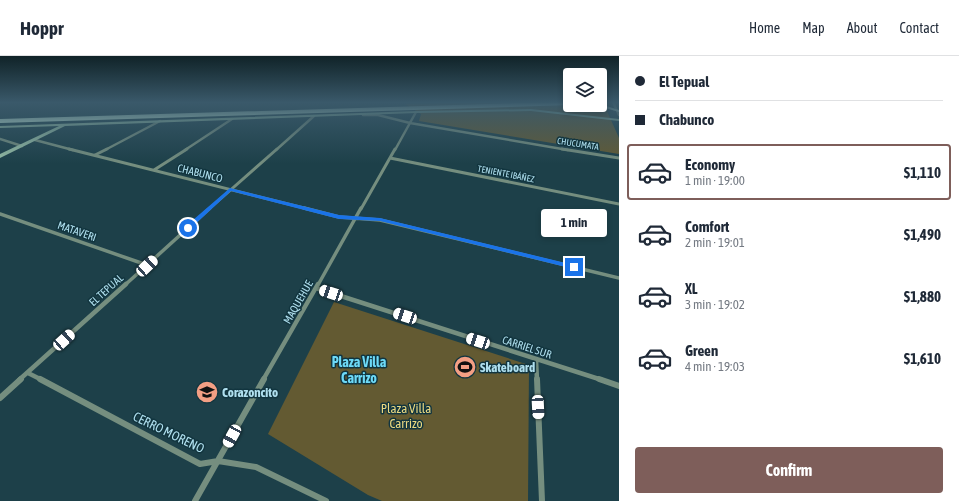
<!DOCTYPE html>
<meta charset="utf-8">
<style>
body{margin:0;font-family:"Asap Condensed",sans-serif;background:#f6f6f7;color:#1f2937;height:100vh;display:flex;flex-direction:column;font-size:15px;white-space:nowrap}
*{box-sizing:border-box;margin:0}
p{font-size:13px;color:#747a83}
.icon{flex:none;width:22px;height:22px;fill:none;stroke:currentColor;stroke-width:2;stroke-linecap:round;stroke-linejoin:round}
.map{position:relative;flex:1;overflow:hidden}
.sheet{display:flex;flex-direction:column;background:#fff;width:340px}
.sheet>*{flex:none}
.top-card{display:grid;align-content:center;height:88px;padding:0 16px;background:#fff}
.tools{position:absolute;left:563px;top:12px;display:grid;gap:8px}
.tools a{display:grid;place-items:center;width:44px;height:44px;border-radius:4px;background:#fff;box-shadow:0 2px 6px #0003;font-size:20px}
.end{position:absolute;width:18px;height:18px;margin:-9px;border:5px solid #1a73e8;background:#fff;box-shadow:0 0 0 2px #fff}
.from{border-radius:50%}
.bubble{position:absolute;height:28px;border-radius:4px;background:#fff;box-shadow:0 2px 6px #0003;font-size:13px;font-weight:700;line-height:28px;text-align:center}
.car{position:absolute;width:12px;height:24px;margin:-12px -6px;border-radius:5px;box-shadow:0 0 3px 1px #0007;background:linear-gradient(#fff 24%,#345 0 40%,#fff 0 76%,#345 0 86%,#fff 0)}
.top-card b{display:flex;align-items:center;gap:14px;height:38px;font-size:15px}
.top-card b+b{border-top:1px solid #e0e1e3}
.top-card i{width:10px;height:10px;background:#1f2937}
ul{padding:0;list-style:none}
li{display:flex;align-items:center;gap:12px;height:56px;margin:0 8px 6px;padding:0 8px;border:2px solid transparent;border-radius:4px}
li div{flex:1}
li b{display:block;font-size:15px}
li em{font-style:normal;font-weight:700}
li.selected{border-color:#7e5e5a}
li>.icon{width:36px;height:36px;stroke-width:1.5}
.primary-button{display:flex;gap:8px;margin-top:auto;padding:8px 16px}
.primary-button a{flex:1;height:46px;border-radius:4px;background:#7e5e5a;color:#fff;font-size:16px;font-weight:700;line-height:46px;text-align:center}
header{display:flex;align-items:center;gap:24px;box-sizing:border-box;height:56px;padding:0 20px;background:#fff;border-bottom:1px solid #e0e1e3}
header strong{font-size:19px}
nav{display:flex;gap:22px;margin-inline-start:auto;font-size:14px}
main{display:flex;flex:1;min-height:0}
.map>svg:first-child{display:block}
.green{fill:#635a32}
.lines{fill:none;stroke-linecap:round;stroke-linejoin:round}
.street-far4{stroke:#758e7f;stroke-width:2.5}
.street-far3{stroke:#758e7f;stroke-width:3}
.street-far2{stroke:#758e7f;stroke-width:3.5}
.street-far1{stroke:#758e7f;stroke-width:4.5}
.street{stroke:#758e7f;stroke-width:6}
.secondary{fill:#95bda5;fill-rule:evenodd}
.highway{fill:#d7fce5;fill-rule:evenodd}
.route{fill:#1a73e8}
.labels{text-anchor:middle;stroke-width:3;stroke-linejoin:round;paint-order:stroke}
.far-street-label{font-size:9px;fill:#b0e0ef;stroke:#12353f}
.street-label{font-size:11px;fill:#b0e0ef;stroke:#12353f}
.near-poi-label{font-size:13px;font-weight:bold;fill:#b0e0ef;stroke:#12353f;text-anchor:start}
.near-park-label{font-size:13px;fill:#ebd981;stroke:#12353f}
.near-street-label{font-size:13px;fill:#b0e0ef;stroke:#12353f}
.near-neighbourhood-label{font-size:14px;font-weight:bold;fill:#6ddaf8;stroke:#12353f}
</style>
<header>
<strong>Hoppr</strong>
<nav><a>Home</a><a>Map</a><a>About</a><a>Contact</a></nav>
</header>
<main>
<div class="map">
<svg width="619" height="445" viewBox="0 0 619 445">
<rect width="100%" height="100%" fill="#1d4049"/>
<path class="green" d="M 472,46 L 570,46 L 570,49 L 600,49 L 600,46 L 603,46 L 619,82 L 619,98 L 419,65 L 421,58 L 405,48 Z
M 334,246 L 529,309 L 528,445 L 382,445 L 368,439 L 268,378 Z"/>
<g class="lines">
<path class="street-far4" d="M 613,46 L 619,59
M 363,59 L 378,59 L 410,67 L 568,94
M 0,83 L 22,90
M 35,84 L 73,94
M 105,94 L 160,65
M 185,94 L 232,63
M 276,94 L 314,60
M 395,94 L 416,56"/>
<path class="street-far3" d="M 69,93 L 308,153
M 562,93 L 619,102
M 95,99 L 107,93
M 390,102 L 619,148
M 154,114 L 187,93
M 209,153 L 277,93
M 361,153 L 395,93"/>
<path class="street-far2" d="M 304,152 L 339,161 L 380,164 L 619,222
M 0,158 L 147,209
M 125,229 L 210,152
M 318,229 L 361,152"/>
<path class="street-far1" d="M 316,232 L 602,324
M 536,304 L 537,324
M 28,317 L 42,324
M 19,324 L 126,228
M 263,324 L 318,228"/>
<path class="street" d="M 40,323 L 200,408 L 218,405 L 256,411 L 326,445
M 537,323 L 542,445
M 599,323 L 619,330
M 0,342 L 21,323
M 195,445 L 264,323"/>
<path class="secondary" d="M 531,53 L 619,63 L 619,65 L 531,55 L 416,57 L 65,70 L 0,102 L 0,98 L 59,70 L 0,72 L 0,70 L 416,55 Z"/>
<path class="highway" d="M 549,46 L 570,46 L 570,49 L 0,67 L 0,63 Z
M 600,48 L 619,54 L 619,56 L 595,49 L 600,49 Z"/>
</g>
<linearGradient id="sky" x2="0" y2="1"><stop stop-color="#102328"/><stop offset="0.43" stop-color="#3a596a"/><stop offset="1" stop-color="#3a596a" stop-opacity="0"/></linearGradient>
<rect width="619" height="108" fill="url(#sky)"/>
<path class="route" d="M 230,132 L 339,159 L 380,162 L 574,209 L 577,211 L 574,213 L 380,165 L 339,163 L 231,135 L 190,173 L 186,173 L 186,170 Z"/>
<defs>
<g id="stadium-disc" transform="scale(1.15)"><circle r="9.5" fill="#f39f84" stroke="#12353f"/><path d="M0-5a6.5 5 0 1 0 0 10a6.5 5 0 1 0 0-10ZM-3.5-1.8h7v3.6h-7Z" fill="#111"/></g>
<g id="school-disc" transform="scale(1.15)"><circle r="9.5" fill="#f39f84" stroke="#12353f"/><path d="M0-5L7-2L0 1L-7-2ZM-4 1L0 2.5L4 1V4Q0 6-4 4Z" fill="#111"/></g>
</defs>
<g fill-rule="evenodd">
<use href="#stadium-disc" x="465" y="311"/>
<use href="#school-disc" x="207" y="336"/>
</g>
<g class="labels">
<g class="far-street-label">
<text transform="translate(578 88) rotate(9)" y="3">CHUCUMATA</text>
<text transform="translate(506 118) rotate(11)" y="3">TENIENTE IBÁÑEZ</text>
</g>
<g class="street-label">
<text transform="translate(200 117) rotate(14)" y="4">CHABUNCO</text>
<text transform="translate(77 175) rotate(19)" y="4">MATAVERI</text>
<text transform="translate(106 234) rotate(-42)" y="4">EL TEPUAL</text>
<text transform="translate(298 246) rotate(-60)" y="4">MAQUEHUE</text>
<text transform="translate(527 291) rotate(18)" y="4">CARRIEL SUR</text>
</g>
<g class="near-poi-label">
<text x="480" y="316">Skateboard</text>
<text x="222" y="341">Corazoncito</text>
</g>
<g class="near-park-label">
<text x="406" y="357">Plaza Villa<tspan x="406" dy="15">Carrizo</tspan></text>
</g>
<g class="near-street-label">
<text transform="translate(169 376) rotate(26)" y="5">CERRO MORENO</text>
</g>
<g class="near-neighbourhood-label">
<text x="359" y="311">Plaza Villa<tspan x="359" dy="16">Carrizo</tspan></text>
</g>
</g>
</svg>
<div class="tools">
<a><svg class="icon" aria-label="layers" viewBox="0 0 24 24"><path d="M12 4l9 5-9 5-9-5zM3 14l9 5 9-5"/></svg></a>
</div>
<i class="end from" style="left:188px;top:172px"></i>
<i class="end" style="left:574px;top:211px"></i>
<div class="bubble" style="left:541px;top:153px;width:66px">1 min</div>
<i class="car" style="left:147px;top:210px;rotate:47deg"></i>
<i class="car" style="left:331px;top:237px;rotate:288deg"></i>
<i class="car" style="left:405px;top:260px;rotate:288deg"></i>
<i class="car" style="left:64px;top:284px;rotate:48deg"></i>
<i class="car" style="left:478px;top:285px;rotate:288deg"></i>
<i class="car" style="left:538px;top:351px;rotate:177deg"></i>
<i class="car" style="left:232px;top:380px;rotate:209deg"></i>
</div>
<section class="sheet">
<div class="top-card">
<b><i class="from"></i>El Tepual</b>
<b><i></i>Chabunco</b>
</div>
<ul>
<li class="selected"><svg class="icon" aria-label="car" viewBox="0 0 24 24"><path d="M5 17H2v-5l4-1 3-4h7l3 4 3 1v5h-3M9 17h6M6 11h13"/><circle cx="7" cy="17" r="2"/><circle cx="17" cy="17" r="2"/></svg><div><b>Economy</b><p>1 min · 19:00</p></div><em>$1,110</em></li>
<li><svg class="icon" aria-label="car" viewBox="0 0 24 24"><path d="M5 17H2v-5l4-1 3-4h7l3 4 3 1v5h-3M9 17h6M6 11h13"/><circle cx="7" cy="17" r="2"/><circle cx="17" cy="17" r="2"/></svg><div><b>Comfort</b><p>2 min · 19:01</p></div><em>$1,490</em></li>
<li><svg class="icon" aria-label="car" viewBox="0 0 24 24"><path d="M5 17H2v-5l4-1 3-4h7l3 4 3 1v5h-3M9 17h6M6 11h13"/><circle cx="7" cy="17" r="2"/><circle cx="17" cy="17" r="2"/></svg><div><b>XL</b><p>3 min · 19:02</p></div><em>$1,880</em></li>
<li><svg class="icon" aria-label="car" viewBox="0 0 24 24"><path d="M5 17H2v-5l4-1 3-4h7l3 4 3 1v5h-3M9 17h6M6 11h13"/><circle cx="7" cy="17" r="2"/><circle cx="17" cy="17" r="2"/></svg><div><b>Green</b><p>4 min · 19:03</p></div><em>$1,610</em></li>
</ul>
<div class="primary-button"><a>Confirm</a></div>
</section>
</main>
